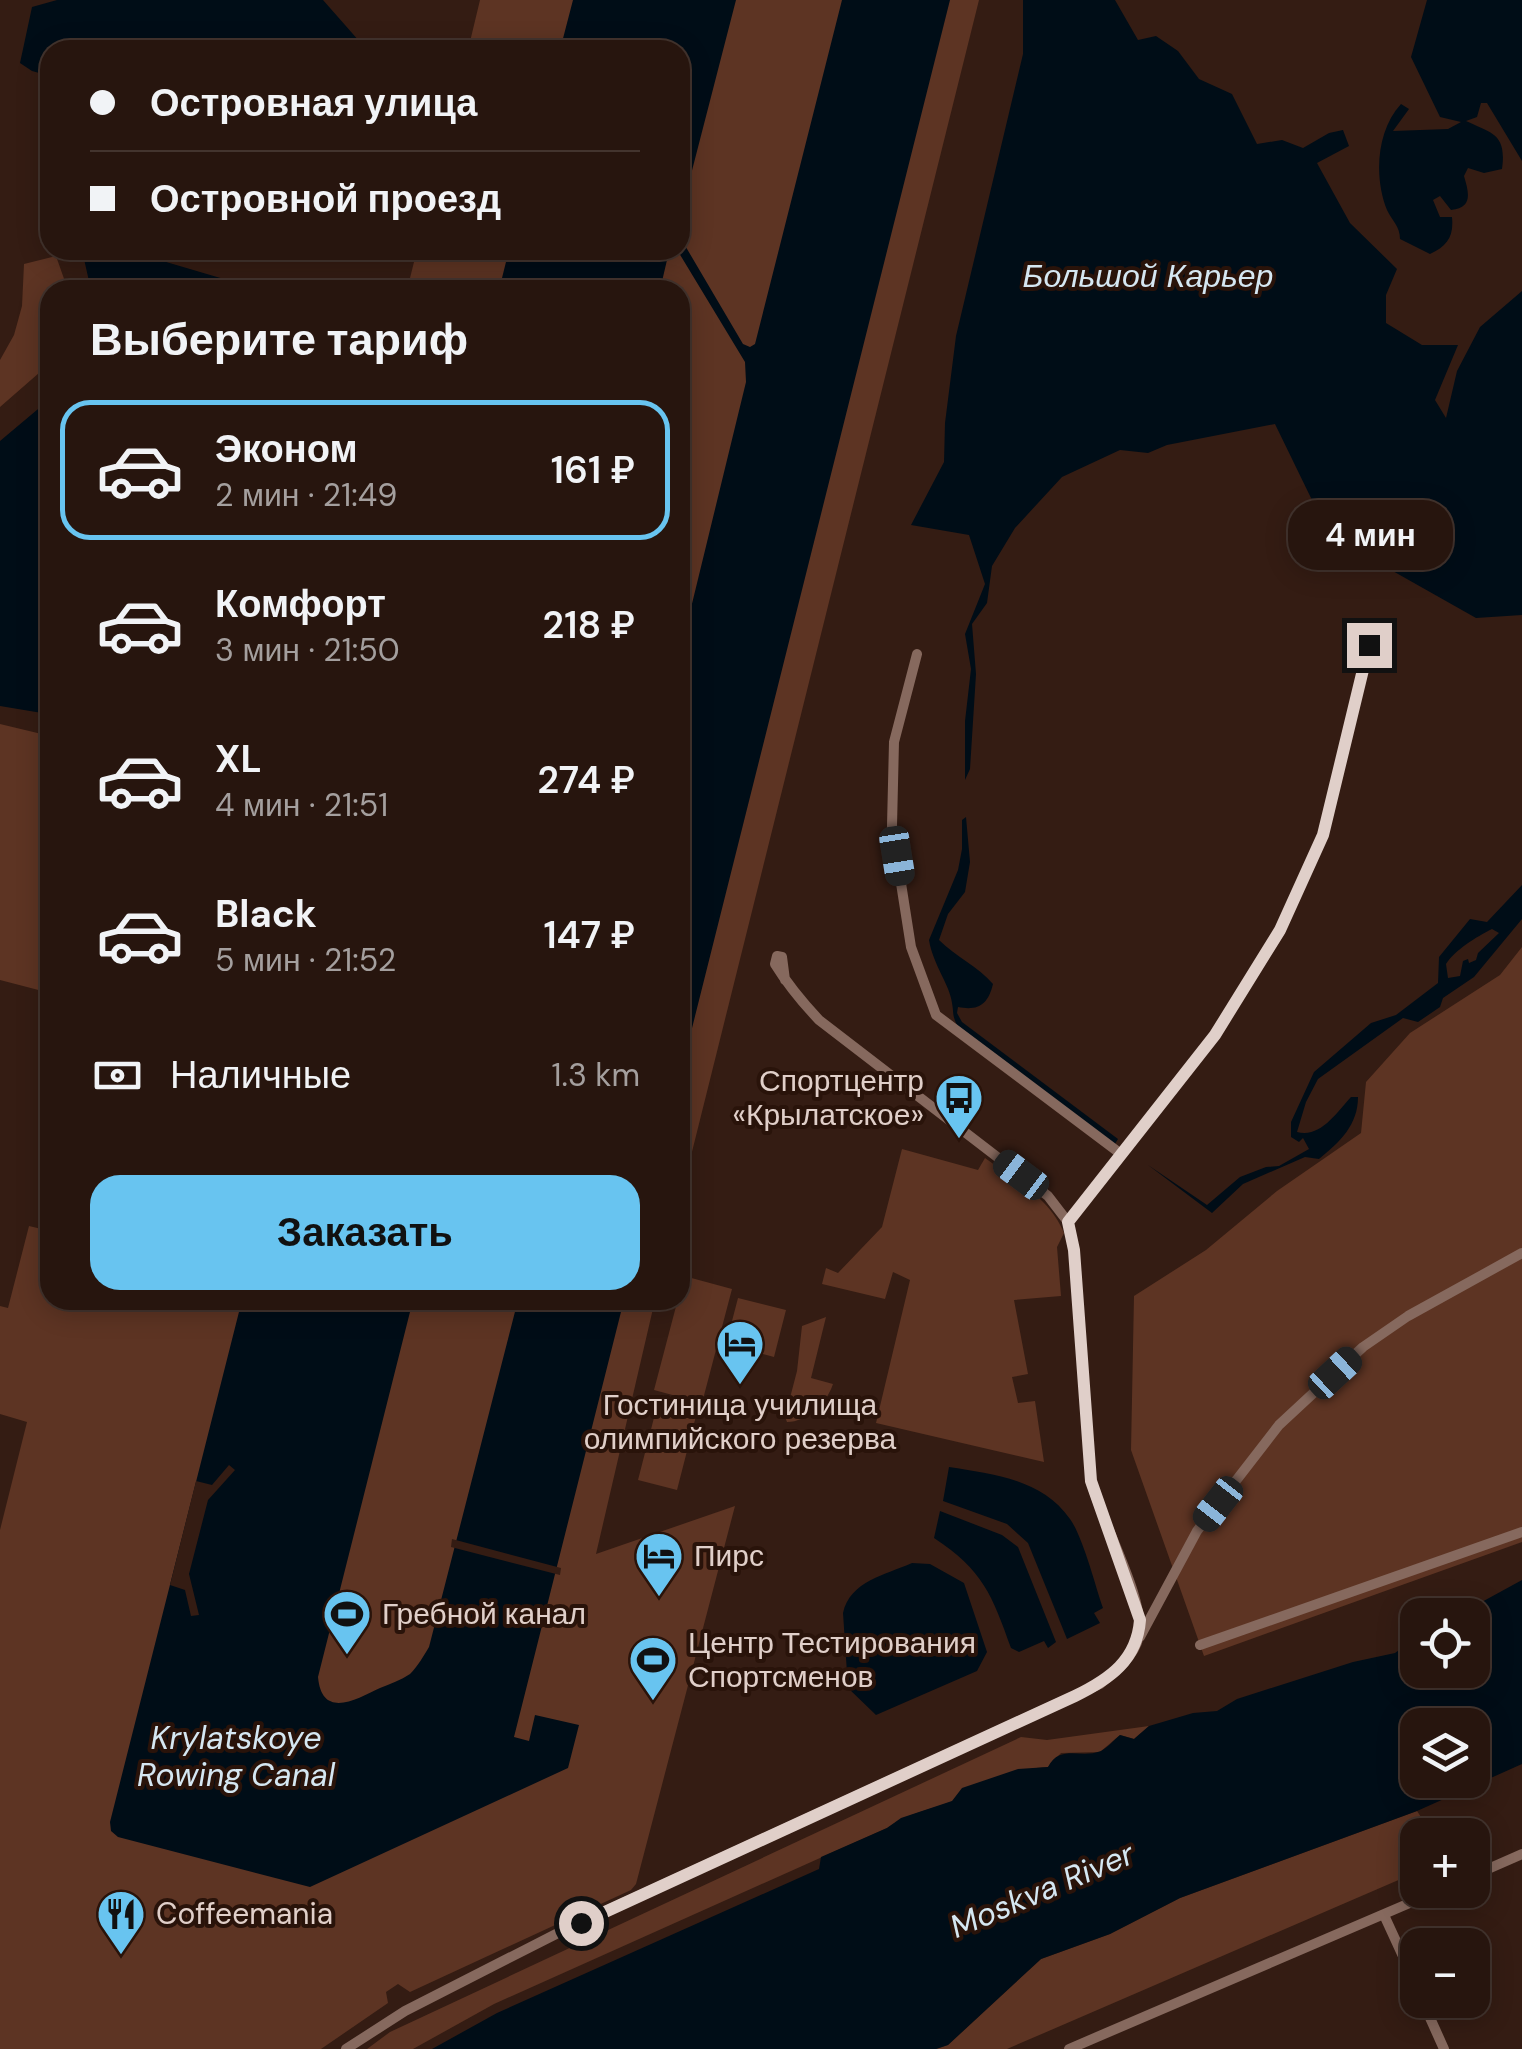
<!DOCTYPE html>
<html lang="ru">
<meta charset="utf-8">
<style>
body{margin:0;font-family:"DM Sans",sans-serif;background:#2f1e17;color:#f1f3f6;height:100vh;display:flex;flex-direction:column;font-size:38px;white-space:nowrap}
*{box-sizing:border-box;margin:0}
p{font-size:32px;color:#a49f9e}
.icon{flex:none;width:55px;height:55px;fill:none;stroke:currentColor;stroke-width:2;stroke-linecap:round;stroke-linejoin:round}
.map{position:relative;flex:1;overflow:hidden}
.details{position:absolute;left:40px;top:280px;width:650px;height:1030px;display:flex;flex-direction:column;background:#27150e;border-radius:30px;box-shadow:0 5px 25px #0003,0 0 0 2px #43342e}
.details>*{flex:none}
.hud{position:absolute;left:40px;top:40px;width:650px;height:220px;border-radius:30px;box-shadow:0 5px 25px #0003,0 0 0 2px #43342e;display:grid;align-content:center;height:220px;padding:0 50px;background:#27150e}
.controls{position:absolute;left:1400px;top:1598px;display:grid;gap:20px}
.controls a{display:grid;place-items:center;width:90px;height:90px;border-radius:20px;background:#27150e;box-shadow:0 5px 25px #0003,0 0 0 2px #43342e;font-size:50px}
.end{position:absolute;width:45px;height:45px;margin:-22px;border:12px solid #e0cfc9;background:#111;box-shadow:0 0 0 5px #111}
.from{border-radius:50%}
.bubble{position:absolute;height:70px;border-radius:30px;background:#27150e;box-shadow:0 5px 25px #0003,0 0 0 2px #43342e;font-size:32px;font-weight:600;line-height:70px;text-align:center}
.car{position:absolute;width:30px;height:60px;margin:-30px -15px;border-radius:12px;box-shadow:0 0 8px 2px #0007;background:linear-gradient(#222 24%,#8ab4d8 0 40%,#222 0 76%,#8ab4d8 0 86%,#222 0)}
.hud b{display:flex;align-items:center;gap:35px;height:95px;font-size:38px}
.hud b+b{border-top:2px solid #43342e}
.hud i{width:25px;height:25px;background:#f1f3f6}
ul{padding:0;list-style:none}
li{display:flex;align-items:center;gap:30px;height:140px;margin:0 20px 15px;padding:0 30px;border:5px solid transparent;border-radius:30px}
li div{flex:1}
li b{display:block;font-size:38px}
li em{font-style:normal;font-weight:600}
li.active{border-color:#68c4f0}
li>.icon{width:90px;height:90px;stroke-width:1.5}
h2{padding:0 50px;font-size:45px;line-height:120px}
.pay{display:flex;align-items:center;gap:25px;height:110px;padding:0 50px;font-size:38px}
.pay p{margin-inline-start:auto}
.cta{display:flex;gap:20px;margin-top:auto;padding:20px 50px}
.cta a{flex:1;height:115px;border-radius:30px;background:#68c4f0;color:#111;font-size:40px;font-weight:600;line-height:115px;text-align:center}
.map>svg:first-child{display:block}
.green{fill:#5d3423}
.water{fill:#000d17;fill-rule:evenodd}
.pier{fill:#341c13}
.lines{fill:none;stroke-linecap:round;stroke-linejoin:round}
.minor{stroke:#86695e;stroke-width:10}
.route{stroke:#e0cfc9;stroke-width:12}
.labels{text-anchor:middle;stroke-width:8;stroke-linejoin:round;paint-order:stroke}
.poi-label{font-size:30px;fill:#e0cfc9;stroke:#29130a;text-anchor:start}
.water-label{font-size:32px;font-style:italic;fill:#d5e7f2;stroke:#29130a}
</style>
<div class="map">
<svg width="1522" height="2049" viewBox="0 0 1522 2049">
<rect width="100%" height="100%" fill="#341c13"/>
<path class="green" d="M 480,0 L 979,0 L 680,1200 L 680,290 L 407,290 L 417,250 L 680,250 L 680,50 L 468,50 Z
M 56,256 L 68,290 L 50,290 L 50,354 L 47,366 L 0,407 L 0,360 L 14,335 L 22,306 L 24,264 Z
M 0,724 L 50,736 L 50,993 L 0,980 Z
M 1522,947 L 1522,1542 L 1204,1656 L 1131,1450 L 1134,1296 L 1206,1250 L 1277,1191 L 1361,1133 L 1366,1082 L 1410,1033 L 1500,975 Z
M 902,1149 L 978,1170 L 985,1158 C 1014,1179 1050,1198 1064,1233 L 1057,1247 L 1061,1296 L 1014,1300 L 1028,1374 L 1012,1377 L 1018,1403 L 1035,1401 L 1044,1462 L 876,1423 L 910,1280 L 893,1272 L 885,1299 L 822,1284 L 826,1268 L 838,1273 L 882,1227 Z
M 29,1226 L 50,1231 L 50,1300 L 655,1300 L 596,1554 L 735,1506 L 636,1884 L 631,1890 L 410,1992 L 398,1984 L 386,1992 L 388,2003 L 321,2049 L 0,2049 L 0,1530 L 27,1422 L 0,1414 L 0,1306 L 8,1308 Z
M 684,1276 L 732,1289 L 702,1403 L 654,1390 Z
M 738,1298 L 786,1310 L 774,1357 L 726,1344 Z
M 826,1317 L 811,1378 L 833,1384 C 827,1403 807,1422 787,1422 L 785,1417 L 797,1371 L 802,1326 Z
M 657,1406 L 696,1416 L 677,1490 L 638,1480 Z
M 1149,1726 L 1134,1739 L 1120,1735 L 1100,1752 L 1061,1753 L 1048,1767 C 1003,1770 992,1784 953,1801 C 930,1810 908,1813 887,1828 L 494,2004 L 413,2049 L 367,2049 L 390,2032 L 1021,1737 L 1047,1740 Z
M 1417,1811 L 1433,1835 L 1418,1835 L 1417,1872 L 1007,2049 L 936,2049 L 948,2045 L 1041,1959 L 1110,1934 L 1180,1898 Z"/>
<path class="water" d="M 57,0 L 323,0 L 367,50 L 50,50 L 50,76 L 32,71 L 20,63 L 32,7 Z
M 573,0 L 736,0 L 680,217 L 680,50 L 560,50 Z
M 842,0 L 950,0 L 680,1076 L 680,653 L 746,382 L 745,362 L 679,253 L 675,252 L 667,260 L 660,290 L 499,290 L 509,250 L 680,250 L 680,237 L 743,344 L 750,347 L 755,344 Z
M 1023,0 L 1115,0 L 1138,40 L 1156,36 L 1178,51 L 1199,79 L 1232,94 L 1257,144 L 1282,140 L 1303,148 L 1329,133 L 1343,130 L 1349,146 L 1317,163 L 1350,223 L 1397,269 L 1386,295 L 1386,323 L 1422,345 L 1458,345 L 1435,400 L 1446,418 L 1457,371 L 1480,327 L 1522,291 L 1522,615 L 1476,618 L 1329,535 L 1275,424 L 1167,445 L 1148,453 L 1120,450 L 1062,477 L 1015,528 L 992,566 L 987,603 L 972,624 L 976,674 L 970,769 L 965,780 L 965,721 L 971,669 L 965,634 L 985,584 L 969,535 L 911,525 L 944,462 L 945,423 L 956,336 L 1023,54 Z
M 1427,0 L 1522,0 L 1522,161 L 1487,103 L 1481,103 L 1477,117 L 1466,121 C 1491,133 1507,133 1502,169 L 1484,173 L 1468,168 L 1464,176 C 1469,193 1473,208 1451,210 L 1440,196 L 1433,200 L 1440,217 L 1452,217 C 1454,237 1447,246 1430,254 L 1400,239 C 1400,226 1392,221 1387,210 C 1374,178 1376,131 1401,104 L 1409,109 L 1393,131 L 1448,129 L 1461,122 L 1440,117 L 1411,57 Z
M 82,250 L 152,250 L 156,259 L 261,290 L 91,290 Z
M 50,399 L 50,709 L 42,713 L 0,706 L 0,441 Z
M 966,817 L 970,862 L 965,892 L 948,914 L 939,940 C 956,957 978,966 993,984 C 988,1005 978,1011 958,1007 L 957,1013 L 962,1022 L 1118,1139 L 1115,1144 L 958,1027 C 952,1016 954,1014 952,1003 C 950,985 933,965 929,940 L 958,870 L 962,849 L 962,820 Z
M 1522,885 L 1522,919 L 1474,977 L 1443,998 L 1440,1007 L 1418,1022 L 1403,1018 L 1318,1079 L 1306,1102 L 1297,1132 C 1321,1138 1336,1113 1351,1097 L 1358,1097 C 1358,1125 1340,1142 1319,1159 L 1305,1157 L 1243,1184 L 1212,1213 L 1148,1165 L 1207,1205 L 1240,1177 L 1266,1167 L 1279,1166 L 1309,1149 L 1303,1138 L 1299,1142 L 1291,1137 L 1291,1122 L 1314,1072 L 1371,1023 L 1396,1015 L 1438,983 L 1439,957 L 1470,919 L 1487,922 ZM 1492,929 L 1499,933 L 1478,953 L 1476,960 L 1469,963 L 1468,959 L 1463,961 L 1460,976 L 1448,978 L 1446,964 C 1455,950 1476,937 1492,929 Z
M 242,1300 L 413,1300 L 318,1677 C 322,1720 357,1699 380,1688 C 390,1684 401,1680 410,1674 C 418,1666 423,1657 429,1647 L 518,1300 L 624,1300 L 514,1737 L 529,1741 L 535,1715 L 579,1725 L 568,1768 L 310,1887 L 118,1837 L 111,1831 L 110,1822 Z
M 949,1467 C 993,1474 1042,1479 1070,1519 C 1083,1537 1095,1585 1103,1608 L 1094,1613 L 1100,1623 L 1067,1639 L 1028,1543 L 1007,1524 L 943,1501 Z
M 940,1511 L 1002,1535 L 1018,1547 L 1056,1642 L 1048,1648 L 1044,1641 L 1019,1652 L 1011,1648 C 992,1595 983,1570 934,1538 Z
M 912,1563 L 930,1564 L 964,1583 L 987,1652 L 977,1671 L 876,1715 L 848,1688 L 843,1613 C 850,1581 885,1575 912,1563 Z
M 1522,1580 L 1522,1764 L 1417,1811 L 1180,1898 L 1110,1934 L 1041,1959 L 948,2045 L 936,2049 L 432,2049 L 497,2013 L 819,1869 L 821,1857 L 887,1828 L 901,1818 L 952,1801 L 962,1788 L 1018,1769 L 1048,1767 C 1060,1744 1081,1759 1101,1751 C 1107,1748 1115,1739 1120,1735 L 1134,1739 L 1149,1726 L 1193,1713 L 1217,1711 L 1237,1699 L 1353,1662 L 1395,1653 L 1417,1637 L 1418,1670 L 1472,1670 L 1472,1615 L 1458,1615 ZM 1418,1725 L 1472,1725 L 1472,1780 L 1418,1780 Z"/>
<path class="pier" d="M 229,1465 L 235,1470 L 208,1500 L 189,1574 L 199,1615 L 191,1616 L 185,1590 L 170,1585 L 196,1481 L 212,1485 Z
M 452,1539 L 561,1568 L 560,1575 L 451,1547 Z"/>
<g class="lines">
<path class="minor" d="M 917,654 L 894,742 L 892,826 L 911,947 L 936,1015 L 1121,1154
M 1068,1222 L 1215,1035 L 1280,931 L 1323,835 L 1369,645
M 1140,1637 L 1197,1531 L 1279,1425 L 1363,1347 L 1408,1316 L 1522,1253
M 1200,1645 L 1522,1532
M 1472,1876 L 1522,1854
M 1384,1915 L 1418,1989
M 1422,2000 L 1444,2049
M 346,2049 L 405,2011 L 560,1932 L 1100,1684 C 1116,1671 1134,1657 1139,1636 C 1146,1599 1101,1522 1091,1481 L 1074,1251 L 1068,1222 L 1048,1196 L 819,1020 C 802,1002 788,985 775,964 L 777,956 L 782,957 L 785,980
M 1069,2049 L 1440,1890"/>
</g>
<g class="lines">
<path class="route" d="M 581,1923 L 1075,1696 C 1110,1679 1137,1660 1140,1620 L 1091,1481 L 1074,1250 L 1068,1222 L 1215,1035 L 1280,930 L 1323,835 L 1369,645"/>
</g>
<defs>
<g id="bus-pin" transform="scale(2.5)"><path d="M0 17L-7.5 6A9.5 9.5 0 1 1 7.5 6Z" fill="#68c4f0" stroke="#29130a"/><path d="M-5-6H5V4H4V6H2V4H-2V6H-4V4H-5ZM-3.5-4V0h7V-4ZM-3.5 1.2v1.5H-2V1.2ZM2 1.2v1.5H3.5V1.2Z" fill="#111"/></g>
<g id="hotel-pin" transform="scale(2.5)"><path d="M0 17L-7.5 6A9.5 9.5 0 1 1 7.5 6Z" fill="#68c4f0" stroke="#29130a"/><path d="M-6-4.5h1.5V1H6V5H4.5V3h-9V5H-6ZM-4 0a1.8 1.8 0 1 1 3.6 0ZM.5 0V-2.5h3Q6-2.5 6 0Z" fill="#111"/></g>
<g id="stadium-pin" transform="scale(2.5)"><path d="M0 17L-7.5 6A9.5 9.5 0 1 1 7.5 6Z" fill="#68c4f0" stroke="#29130a"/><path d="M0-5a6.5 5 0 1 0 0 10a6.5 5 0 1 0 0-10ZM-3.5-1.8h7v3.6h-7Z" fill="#111"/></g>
<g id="restaurant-pin" transform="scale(2.5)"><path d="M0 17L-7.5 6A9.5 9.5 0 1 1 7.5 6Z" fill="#68c4f0" stroke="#29130a"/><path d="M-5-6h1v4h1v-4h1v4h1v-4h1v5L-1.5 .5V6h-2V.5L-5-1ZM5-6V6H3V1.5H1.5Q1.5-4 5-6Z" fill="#111"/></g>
</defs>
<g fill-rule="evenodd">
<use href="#bus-pin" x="959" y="1098"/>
<use href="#hotel-pin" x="740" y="1344"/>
<use href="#hotel-pin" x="659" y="1556"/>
<use href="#stadium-pin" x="347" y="1614"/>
<use href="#stadium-pin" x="653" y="1660"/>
<use href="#restaurant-pin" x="121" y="1914"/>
</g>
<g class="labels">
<g class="poi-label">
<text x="924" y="1091" text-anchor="end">Спортцентр<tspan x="924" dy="34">«Крылатское»</tspan></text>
<text x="740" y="1415" text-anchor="middle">Гостиница училища<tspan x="740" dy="34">олимпийского резерва</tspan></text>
<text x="694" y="1566">Пирс</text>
<text x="382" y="1624">Гребной канал</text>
<text x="688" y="1653">Центр Тестирования<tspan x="688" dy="34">Спортсменов</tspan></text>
<text x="156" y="1924">Coffeemania</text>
</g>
<g class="water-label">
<text x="1148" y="287">Большой Карьер</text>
<text x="236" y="1749">Krylatskoye<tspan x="236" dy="37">Rowing Canal</tspan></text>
<text transform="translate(1042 1890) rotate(-23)" y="11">Moskva River</text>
</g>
</g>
</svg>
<div class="controls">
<a><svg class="icon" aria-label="locate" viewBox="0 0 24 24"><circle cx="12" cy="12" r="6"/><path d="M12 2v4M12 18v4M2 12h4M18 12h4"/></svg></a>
<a><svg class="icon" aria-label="layers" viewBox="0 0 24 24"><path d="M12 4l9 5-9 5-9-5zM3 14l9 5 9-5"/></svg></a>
<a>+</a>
<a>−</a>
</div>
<i class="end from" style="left:581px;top:1923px"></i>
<i class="end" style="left:1369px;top:645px"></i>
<div class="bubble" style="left:1288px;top:500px;width:165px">4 мин</div>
<i class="car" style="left:897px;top:856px;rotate:171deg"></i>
<i class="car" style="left:1021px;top:1175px;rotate:307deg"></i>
<i class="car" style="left:1335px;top:1373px;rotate:47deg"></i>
<i class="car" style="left:1218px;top:1504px;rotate:218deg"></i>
<div class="hud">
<b><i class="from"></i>Островная улица</b>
<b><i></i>Островной проезд</b>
</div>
<section class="details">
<h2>Выберите тариф</h2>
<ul>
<li class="active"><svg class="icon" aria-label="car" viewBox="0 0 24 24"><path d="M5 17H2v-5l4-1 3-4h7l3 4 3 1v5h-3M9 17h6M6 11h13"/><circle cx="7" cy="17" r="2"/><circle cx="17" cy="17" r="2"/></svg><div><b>Эконом</b><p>2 мин · 21:49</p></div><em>161 ₽</em></li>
<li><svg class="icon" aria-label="car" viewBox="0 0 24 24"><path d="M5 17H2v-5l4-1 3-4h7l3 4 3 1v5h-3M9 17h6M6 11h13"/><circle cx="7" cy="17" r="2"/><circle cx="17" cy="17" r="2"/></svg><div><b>Комфорт</b><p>3 мин · 21:50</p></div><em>218 ₽</em></li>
<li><svg class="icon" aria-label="car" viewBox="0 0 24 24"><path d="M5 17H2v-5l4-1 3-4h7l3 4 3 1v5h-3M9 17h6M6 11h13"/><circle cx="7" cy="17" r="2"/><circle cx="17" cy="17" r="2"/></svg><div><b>XL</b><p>4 мин · 21:51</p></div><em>274 ₽</em></li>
<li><svg class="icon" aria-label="car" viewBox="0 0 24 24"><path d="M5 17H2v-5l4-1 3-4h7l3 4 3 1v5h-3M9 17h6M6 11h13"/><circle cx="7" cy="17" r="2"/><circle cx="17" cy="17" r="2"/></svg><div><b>Black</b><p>5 мин · 21:52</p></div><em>147 ₽</em></li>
</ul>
<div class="pay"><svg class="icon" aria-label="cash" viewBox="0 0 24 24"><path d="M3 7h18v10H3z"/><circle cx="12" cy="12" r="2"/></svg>Наличные<p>1.3 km</p></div>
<div class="cta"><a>Заказать</a></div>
</section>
</div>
